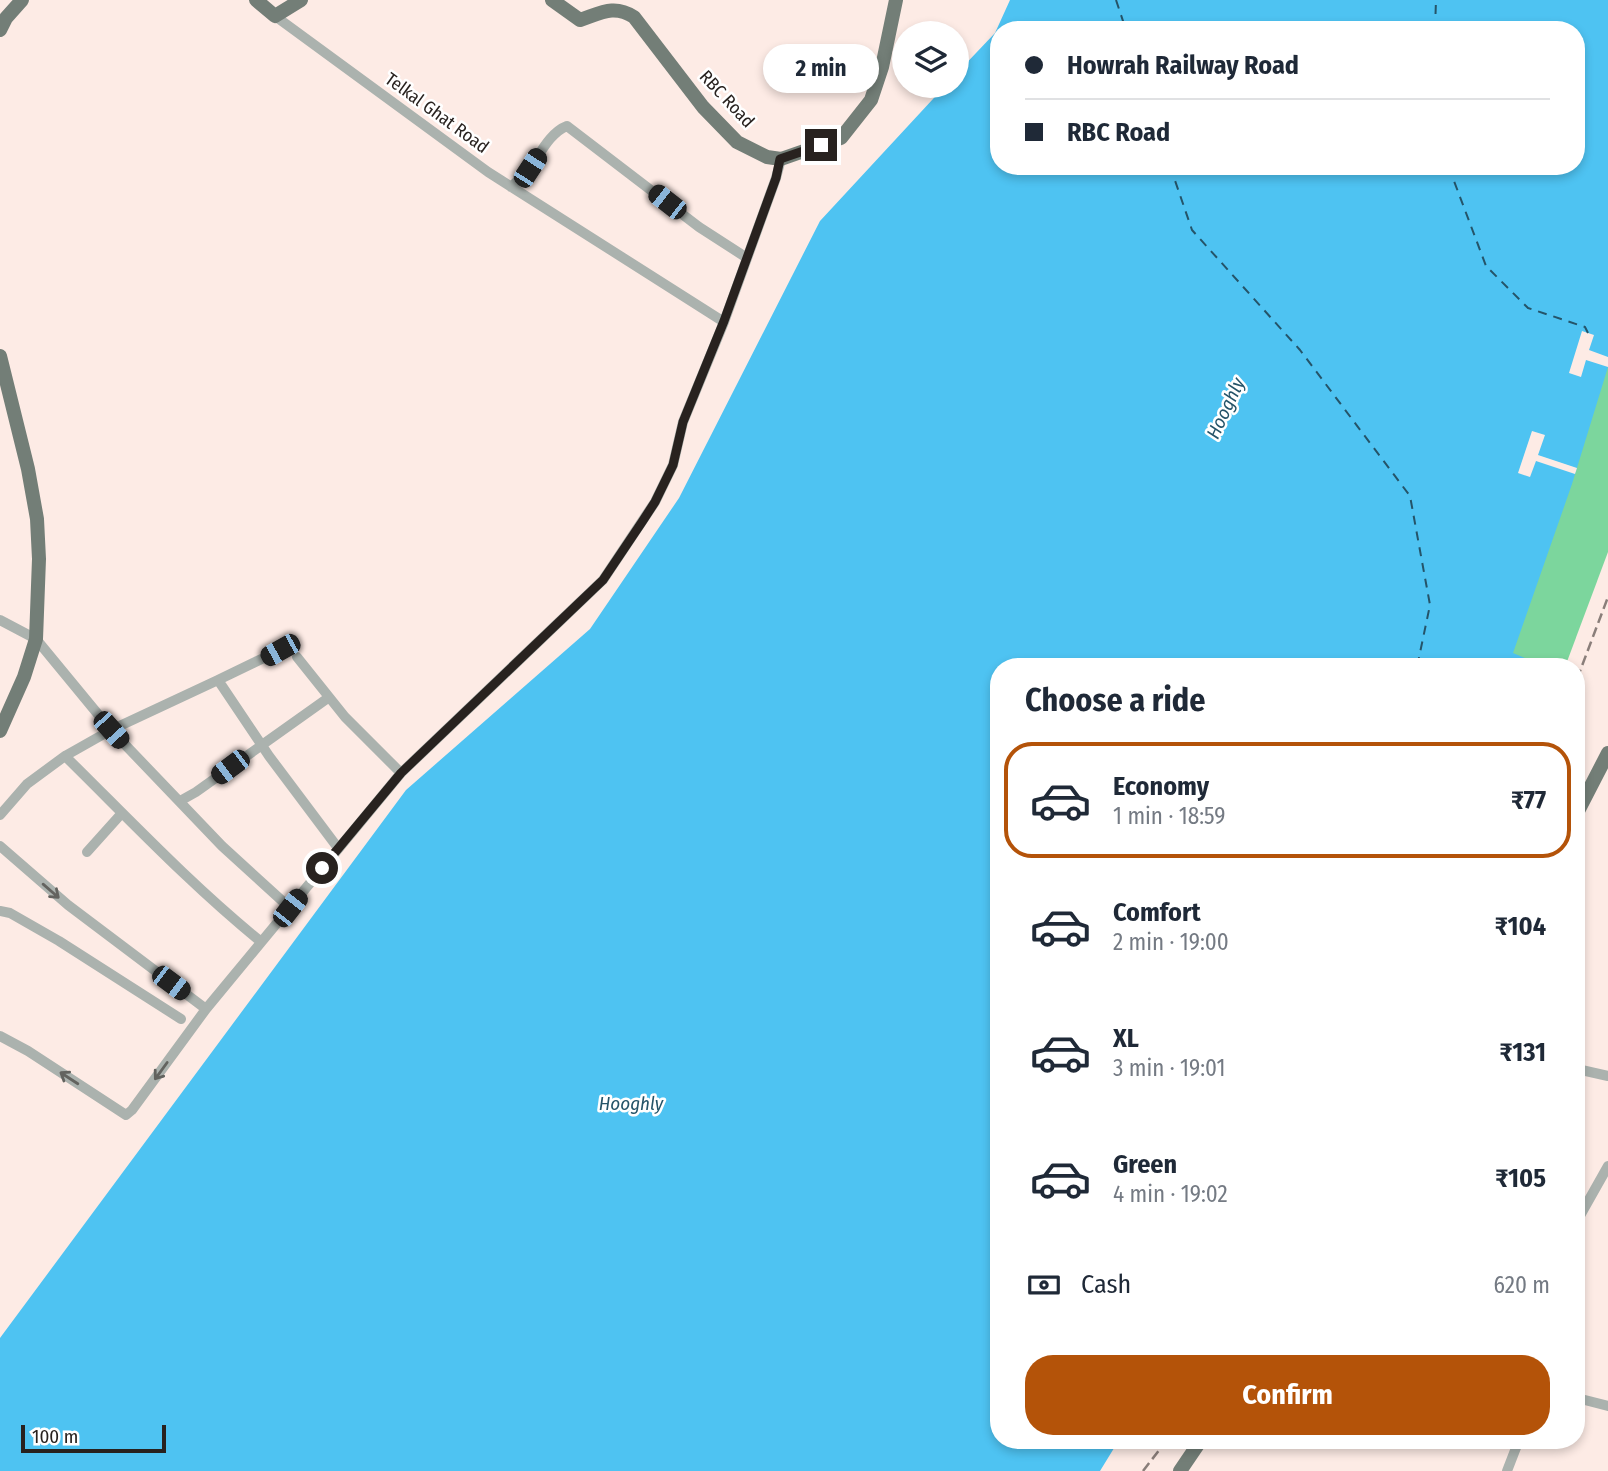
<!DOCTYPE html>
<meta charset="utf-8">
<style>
body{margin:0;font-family:"Fira Sans Condensed",sans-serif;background:#f6f6f7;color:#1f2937;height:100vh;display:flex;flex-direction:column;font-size:26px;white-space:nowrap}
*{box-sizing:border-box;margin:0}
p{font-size:23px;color:#747a83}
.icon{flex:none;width:38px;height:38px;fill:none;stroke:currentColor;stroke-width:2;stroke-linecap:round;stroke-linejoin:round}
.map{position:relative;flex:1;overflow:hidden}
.drawer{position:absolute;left:990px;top:658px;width:595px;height:791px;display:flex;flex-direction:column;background:#fff;border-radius:28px;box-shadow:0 4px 10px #0003}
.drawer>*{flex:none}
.top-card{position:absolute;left:990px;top:21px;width:595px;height:154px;border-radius:28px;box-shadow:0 4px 10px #0003;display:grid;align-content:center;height:154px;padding:0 35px;background:#fff}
.controls{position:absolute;left:892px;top:21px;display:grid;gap:14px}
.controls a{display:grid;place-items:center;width:77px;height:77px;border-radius:50%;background:#fff;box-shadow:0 4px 10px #0003;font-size:35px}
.scale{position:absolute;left:21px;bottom:18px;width:145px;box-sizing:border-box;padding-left:7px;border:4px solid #28221f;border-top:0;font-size:19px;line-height:24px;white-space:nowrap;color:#28221f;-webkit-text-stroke:5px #fff;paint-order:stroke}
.end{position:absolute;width:32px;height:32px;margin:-16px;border:9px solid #28221f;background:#fff;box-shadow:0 0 0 4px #fff}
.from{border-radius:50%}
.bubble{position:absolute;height:49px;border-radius:24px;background:#fff;box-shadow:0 4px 10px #0003;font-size:23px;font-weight:700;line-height:49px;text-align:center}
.car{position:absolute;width:21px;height:42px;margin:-21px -10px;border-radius:9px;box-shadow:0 0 5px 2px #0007;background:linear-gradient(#222 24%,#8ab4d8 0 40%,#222 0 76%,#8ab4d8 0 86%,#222 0)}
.top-card b{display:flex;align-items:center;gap:24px;height:66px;font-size:26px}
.top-card b+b{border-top:2px solid #e0e1e3}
.top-card i{width:18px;height:18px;background:#1f2937}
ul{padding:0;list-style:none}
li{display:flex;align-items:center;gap:21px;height:116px;margin:0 14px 10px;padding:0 21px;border:4px solid transparent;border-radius:28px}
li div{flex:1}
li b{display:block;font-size:26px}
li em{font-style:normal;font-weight:700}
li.current{border-color:#b45309}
li>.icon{width:63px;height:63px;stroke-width:1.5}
h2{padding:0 35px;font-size:32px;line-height:84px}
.pay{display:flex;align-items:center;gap:18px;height:77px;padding:0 35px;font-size:26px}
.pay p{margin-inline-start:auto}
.cta{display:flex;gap:14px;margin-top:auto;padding:14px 35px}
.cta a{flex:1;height:80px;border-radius:28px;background:#b45309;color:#fff;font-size:28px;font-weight:700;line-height:80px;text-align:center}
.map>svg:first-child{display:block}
.green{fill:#7cd69d}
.water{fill:#4ec3f2;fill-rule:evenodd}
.pier{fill:#fdebe5}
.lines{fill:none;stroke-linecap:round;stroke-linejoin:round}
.ferry{stroke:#255469;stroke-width:2;stroke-dasharray:9 7;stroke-linecap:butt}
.minor{stroke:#abb2ae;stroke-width:10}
.major{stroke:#737e77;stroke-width:14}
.rail{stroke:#8a7e7a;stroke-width:2.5;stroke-dasharray:10 5;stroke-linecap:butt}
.oneway{stroke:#63635f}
.route{stroke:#28221f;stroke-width:9}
.labels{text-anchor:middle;stroke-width:5;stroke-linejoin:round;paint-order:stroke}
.street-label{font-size:18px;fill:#28221f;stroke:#fff}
.water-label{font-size:19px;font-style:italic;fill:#255469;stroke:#fff}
</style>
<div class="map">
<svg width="1608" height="1471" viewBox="0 0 1608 1471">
<rect width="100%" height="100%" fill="#fdebe5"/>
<path class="green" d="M 1608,352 L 1608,552 L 1565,667 L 1503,667 Z"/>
<path class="water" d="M 1010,0 L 1608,0 L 1608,367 L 1572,484 L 1513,653 L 1527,659 L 1525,667 L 999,667 L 999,1440 L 1119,1440 L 1100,1471 L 0,1471 L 0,1338 L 406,790 L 590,629 L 679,498 L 820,221 L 945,86 L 957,86 L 957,73 L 995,33 ZM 999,30 L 1577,30 L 1577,166 L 999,166 Z"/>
<path class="pier" d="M 1582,331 L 1594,335 L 1589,350 L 1608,357 L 1608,367 L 1586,360 L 1581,377 L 1569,373 Z
M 1532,431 L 1545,435 L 1538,455 L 1577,468 L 1575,474 L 1536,461 L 1530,477 L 1518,473 Z"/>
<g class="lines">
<path class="ferry" d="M 1116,0 L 1126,30
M 1435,30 L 1436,0
M 1170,166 L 1192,230 L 1300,350 L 1410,496 L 1430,605 L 1417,667
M 1452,166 L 1454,181 L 1486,266 L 1528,308 L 1585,327 L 1588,333"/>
<path class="minor" d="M 275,16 L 488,172 L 724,322
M 511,187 C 518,180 526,173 532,165 C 541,152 551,132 567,126 L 699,227 L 747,258
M 0,620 L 36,639 L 111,730 L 218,680 L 269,756 L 338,848
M 297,657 L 345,717 L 401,773
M 218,680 L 280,650
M 65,756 L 111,730 L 222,846 L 290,908
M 180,801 L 196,792 L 328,698
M 0,815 L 27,784 L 65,756 C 129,819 190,884 260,941
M 0,846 L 68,905 L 206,1009
M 87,852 L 122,813
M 0,911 L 10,913 L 59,941 L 181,1019
M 0,1036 L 28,1051 L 126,1115 L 132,1110 L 206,1009 L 401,773 L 603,580 L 655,502 L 673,465 L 683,422 L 724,322 L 776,178 L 781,159
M 1577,1069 L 1608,1076
M 1577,1221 L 1608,1166
M 1577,1398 L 1608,1406
M 1507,1471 L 1519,1440"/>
<path class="major" d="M 256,0 L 275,16 L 301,0
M 552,0 L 580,20 C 601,13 614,4 634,17 L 703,107 L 737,142 L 767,157 L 781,159 L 841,138 L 871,100 L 882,67 L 896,0
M 0,30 L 6,18 L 22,0
M 0,356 L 28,469 L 37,519 L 39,559 L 36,639 L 24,677 L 0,731
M 1577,813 L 1608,753
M 1180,1471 L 1201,1440"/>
<path class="rail" d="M 1577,679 L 1608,597
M 1143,1471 L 1167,1440"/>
</g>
<defs><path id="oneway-shaft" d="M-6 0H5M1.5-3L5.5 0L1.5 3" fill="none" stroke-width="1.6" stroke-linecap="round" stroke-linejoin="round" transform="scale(1.75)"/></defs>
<g class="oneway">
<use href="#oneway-shaft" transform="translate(51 891) rotate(41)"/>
<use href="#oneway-shaft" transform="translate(161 1071) rotate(126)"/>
<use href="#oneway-shaft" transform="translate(69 1078) rotate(-147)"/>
</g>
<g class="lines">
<path class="route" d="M 322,868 L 401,773 L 603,580 L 642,522 L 655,502 L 673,465 L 683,422 L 724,321 L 776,178 L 780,159 L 821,145"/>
</g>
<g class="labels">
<g class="street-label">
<text transform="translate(727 99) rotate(47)" y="6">RBC Road</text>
<text transform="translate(437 113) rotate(36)" y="6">Telkal Ghat Road</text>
</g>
<g class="water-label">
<text transform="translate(1225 408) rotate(-65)" y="7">Hooghly</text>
<text x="631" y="1110">Hooghly</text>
</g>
</g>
</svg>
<div class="controls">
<a><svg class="icon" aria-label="layers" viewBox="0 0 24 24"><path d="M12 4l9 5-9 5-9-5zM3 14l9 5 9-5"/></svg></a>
</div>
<div class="scale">100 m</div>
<i class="end from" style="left:322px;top:868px"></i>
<i class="end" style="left:821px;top:145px"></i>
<div class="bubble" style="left:763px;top:44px;width:116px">2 min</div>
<i class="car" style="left:530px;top:168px;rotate:33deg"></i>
<i class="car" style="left:667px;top:202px;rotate:308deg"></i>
<i class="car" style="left:280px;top:650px;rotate:241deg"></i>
<i class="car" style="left:111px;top:730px;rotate:138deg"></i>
<i class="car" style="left:230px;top:767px;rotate:233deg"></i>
<i class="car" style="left:290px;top:908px;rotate:38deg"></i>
<i class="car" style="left:171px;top:983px;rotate:127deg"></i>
<div class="top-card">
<b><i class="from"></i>Howrah Railway Road</b>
<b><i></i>RBC Road</b>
</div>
<section class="drawer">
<h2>Choose a ride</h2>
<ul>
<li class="current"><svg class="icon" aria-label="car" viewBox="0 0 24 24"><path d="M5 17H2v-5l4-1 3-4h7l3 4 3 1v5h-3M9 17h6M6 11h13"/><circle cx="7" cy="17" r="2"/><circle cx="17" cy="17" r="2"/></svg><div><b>Economy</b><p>1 min · 18:59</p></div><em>₹77</em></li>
<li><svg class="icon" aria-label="car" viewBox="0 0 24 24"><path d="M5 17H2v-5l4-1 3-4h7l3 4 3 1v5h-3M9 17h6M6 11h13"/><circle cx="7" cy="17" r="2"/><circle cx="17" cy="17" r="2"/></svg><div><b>Comfort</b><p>2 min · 19:00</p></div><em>₹104</em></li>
<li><svg class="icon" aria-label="car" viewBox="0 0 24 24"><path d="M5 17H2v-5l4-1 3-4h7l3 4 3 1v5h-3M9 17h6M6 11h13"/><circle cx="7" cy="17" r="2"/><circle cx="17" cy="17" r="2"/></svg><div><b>XL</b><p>3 min · 19:01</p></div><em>₹131</em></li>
<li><svg class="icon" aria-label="car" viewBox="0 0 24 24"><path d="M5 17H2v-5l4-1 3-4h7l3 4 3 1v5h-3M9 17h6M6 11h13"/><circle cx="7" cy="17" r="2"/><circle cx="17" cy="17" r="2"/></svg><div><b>Green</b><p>4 min · 19:02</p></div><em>₹105</em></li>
</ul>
<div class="pay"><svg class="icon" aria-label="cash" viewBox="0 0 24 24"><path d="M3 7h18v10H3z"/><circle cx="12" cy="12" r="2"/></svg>Cash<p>620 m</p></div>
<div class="cta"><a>Confirm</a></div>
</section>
</div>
